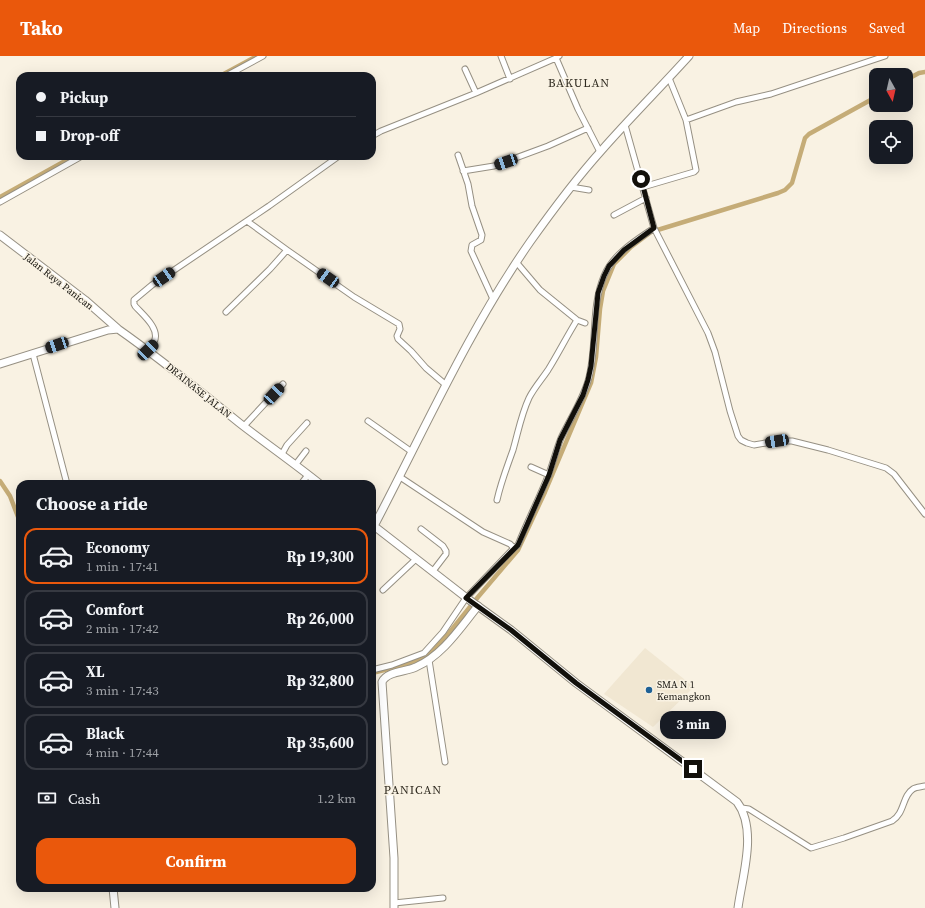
<!DOCTYPE html>
<meta charset="utf-8">
<style>
body{margin:0;font-family:"Source Serif 4",serif;background:#20242c;color:#f1f3f6;height:100vh;display:flex;flex-direction:column;font-size:15px;white-space:nowrap}
*{box-sizing:border-box;margin:0}
p{font-size:13px;color:#9ea1a6}
.icon{flex:none;width:22px;height:22px;fill:none;stroke:currentColor;stroke-width:2;stroke-linecap:round;stroke-linejoin:round}
.map{position:relative;flex:1;overflow:hidden}
.sheet{position:absolute;left:16px;top:424px;width:360px;height:412px;display:flex;flex-direction:column;background:#171b24;border-radius:12px;box-shadow:0 4px 16px #0002}
.sheet>*{flex:none}
.guide{position:absolute;left:16px;top:16px;width:360px;height:88px;border-radius:12px;box-shadow:0 4px 16px #0002;display:grid;align-content:center;height:88px;padding:0 20px;background:#171b24}
.needle{width:26px;rotate:172deg}
.fabs{position:absolute;left:869px;top:12px;display:grid;gap:8px}
.fabs a{display:grid;place-items:center;width:44px;height:44px;border-radius:8px;background:#171b24;box-shadow:0 4px 16px #0002;font-size:20px}
.end{position:absolute;width:18px;height:18px;margin:-9px;border:5px solid #12100b;background:#fff;box-shadow:0 0 0 2px #fff}
.from{border-radius:50%}
.bubble{position:absolute;height:28px;border-radius:12px;background:#171b24;box-shadow:0 4px 16px #0002;font-size:13px;font-weight:700;line-height:28px;text-align:center}
.car{position:absolute;width:12px;height:24px;margin:-12px -6px;border-radius:5px;box-shadow:0 0 3px 1px #0007;background:linear-gradient(#222 24%,#8ab4d8 0 40%,#222 0 76%,#8ab4d8 0 86%,#222 0)}
.guide b{display:flex;align-items:center;gap:14px;height:38px;font-size:15px}
.guide b+b{border-top:1px solid #363941}
.guide i{width:10px;height:10px;background:#f1f3f6}
ul{padding:0;list-style:none}
li{display:flex;align-items:center;gap:12px;height:56px;margin:0 8px 6px;padding:0 12px;border:2px solid #363941;border-radius:12px}
li div{flex:1}
li b{display:block;font-size:15px}
li em{font-style:normal;font-weight:700}
li.on{border-color:#ea580c}
li>.icon{width:36px;height:36px;stroke-width:1.5}
h2{padding:0 20px;font-size:18px;line-height:48px}
.pay{display:flex;align-items:center;gap:10px;height:44px;padding:0 20px;font-size:15px}
.pay p{margin-inline-start:auto}
.primary-button{display:flex;gap:8px;margin-top:auto;padding:8px 20px}
.primary-button a{flex:1;height:46px;border-radius:12px;background:#ea580c;color:#fff;font-size:16px;font-weight:700;line-height:46px;text-align:center}
header{display:flex;align-items:center;gap:24px;box-sizing:border-box;height:56px;padding:0 20px;background:#ea580c;color:#fff}
header strong{font-size:19px}
nav{display:flex;gap:22px;margin-inline-start:auto;font-size:14px}
.map>svg:first-child{display:block}
.built{fill:#f1e7d2}
.lines{fill:none;stroke-linecap:round;stroke-linejoin:round}
.canal{stroke:#c5ac77;stroke-width:4.5}
.minor-casing{stroke:#969083;stroke-width:7}
.tertiary-casing{stroke:#969083;stroke-width:9}
.secondary-casing{stroke:#969083;stroke-width:9}
.minor{stroke:#fff;stroke-width:5}
.tertiary{stroke:#fff;stroke-width:7}
.secondary{stroke:#fff;stroke-width:7}
.route{stroke:#12100b;stroke-width:5}
.poi-dot{fill:#1e6196;stroke:#f9f2e3;stroke-width:1.5}
.labels{text-anchor:middle;stroke-width:3;stroke-linejoin:round;paint-order:stroke}
.street-label{font-size:10px;fill:#12100b;stroke:#f9f2e3}
.poi-label{font-size:10px;fill:#12100b;stroke:#f9f2e3;text-anchor:start}
.quarter-label{font-size:12px;letter-spacing:1px;fill:#2f2a1f;stroke:#f9f2e3}
</style>
<header>
<strong>Tako</strong>
<nav><a>Map</a><a>Directions</a><a>Saved</a></nav>
</header>
<div class="map">
<svg width="925" height="852" viewBox="0 0 925 852">
<rect width="100%" height="100%" fill="#f9f2e3"/>
<path class="built" d="M 645,592 L 694,631 L 653,671 L 604,638 Z"/>
<g class="lines">
<path class="canal" d="M 220,20 L 257,0
M 906,24 L 919,17 L 925,16
M 0,141 L 74,100
M 0,425 L 10,440 L 20,466
M 372,617 L 401,610 L 423,602 L 433,595 L 449,577 L 478,541 L 518,494 L 545,436 L 591,327 L 596,301 L 600,253 L 603,235 L 614,208 L 631,191 L 651,176 L 778,137 L 785,134 L 792,127 L 805,82 L 809,78 L 876,41"/>
<g class="minor-casing">
<path id="minor" d="M 501,0 L 510,23
M 559,0 L 556,2 L 578,53 L 600,96
M 465,13 L 476,37
M 226,20 L 263,0
M 669,22 L 686,64 L 736,46 L 771,38 L 885,0
M 625,69 L 654,172 L 708,277 L 715,296 L 730,355 L 738,380 L 741,384 L 747,387 L 754,389 L 777,385 L 792,385 L 828,394 L 886,412 L 894,418 L 925,458
M 372,80 L 381,75 L 476,37 L 556,2
M 458,99 L 468,128 L 472,150 L 482,179 L 481,184 L 472,189 L 471,195 L 493,243
M 463,115 L 494,110 L 548,90 L 588,72
M 571,131 L 589,134
M 643,131 L 694,116 L 696,114 L 686,64
M 0,146 L 82,100
M 614,159 L 646,142
M 287,194 L 354,241 L 399,268 L 400,273 L 397,280 L 398,283 L 411,295 L 426,312 L 446,329
M 517,207 L 540,234 L 577,264 L 585,267
M 226,256 L 270,213 L 287,194 L 247,165
M 148,294 C 150,292 153,289 154,286 C 161,273 142,258 135,250 L 134,248 L 134,244 L 152,229 L 269,150 L 339,100
M 33,298 L 67,428
M 368,365 L 412,396
M 244,370 L 283,328
M 282,398 L 287,389 L 307,367
M 296,408 L 306,395
M 531,411 L 549,419
M 301,428 L 308,419
M 497,444 C 501,426 507,411 513,394 C 518,377 521,359 529,342 C 534,332 542,323 548,314 C 558,298 567,280 577,264
M 421,473 L 443,490 L 446,495 L 446,498 L 433,515
M 514,492 L 518,489 C 527,466 539,443 548,420 C 553,408 556,394 561,382 C 570,363 582,345 588,325 C 598,291 590,253 604,220 C 613,198 635,185 654,172
M 383,534 L 416,503
M 429,604 L 445,706
M 372,614 L 392,609 L 424,597 L 443,576 L 466,542 L 514,492 L 510,488 L 483,476 L 400,421
M 742,752 L 749,753 L 811,792 L 844,782 L 892,765 C 905,757 902,740 913,733 C 916,731 921,731 925,730
M 394,847 L 443,842"/>
</g>
<g class="tertiary-casing">
<path id="tertiary" d="M 0,179 L 85,244 L 118,273
M 0,308 L 108,274 L 118,273 C 161,303 201,336 242,369 C 268,389 295,408 320,428
M 113,832 L 115,852
M 394,852 L 394,802 L 382,626 C 387,615 406,616 416,611 C 443,599 460,572 478,550"/>
</g>
<g class="secondary-casing">
<path id="secondary" d="M 689,0 C 660,32 629,63 601,95 C 575,124 552,155 530,186 C 468,275 424,375 374,470 L 468,543 L 511,574 L 576,627 L 737,746 C 758,774 742,821 738,852"/>
</g>
<use href="#minor" class="minor"/>
<use href="#tertiary" class="tertiary"/>
<use href="#secondary" class="secondary"/>
</g>
<g class="lines">
<path class="route" d="M 641,123 L 654,172 L 624,194 L 609,210 L 604,220 L 598,237 L 591,310 L 588,324 L 583,339 L 560,384 L 549,419 L 518,489 L 466,542 L 511,574 L 576,627 L 693,713"/>
</g>
<circle class="poi-dot" cx="649" cy="634" r="4"/>
<g class="labels">
<g class="street-label">
<text transform="translate(59 225) rotate(38)" y="4">Jalan Raya Panican</text>
<text transform="translate(199 334) rotate(39)" y="4">DRAINASE JALAN</text>
</g>
<g class="poi-label">
<text x="657" y="632">SMA N 1<tspan x="657" dy="12">Kemangkon</tspan></text>
</g>
<g class="quarter-label">
<text x="579" y="31">BAKULAN</text>
<text x="413" y="738">PANICAN</text>
</g>
</g>
</svg>
<div class="fabs">
<a><svg class="needle" viewBox="-14 -14 28 28"><path d="M0-13l5 13h-10z" fill="#e53935"/><path d="M0 13l5-13h-10z" fill="#9ea1a6"/></svg></a>
<a><svg class="icon" aria-label="locate" viewBox="0 0 24 24"><circle cx="12" cy="12" r="6"/><path d="M12 2v4M12 18v4M2 12h4M18 12h4"/></svg></a>
</div>
<i class="end from" style="left:641px;top:123px"></i>
<i class="end" style="left:693px;top:713px"></i>
<div class="bubble" style="left:660px;top:655px;width:66px">3 min</div>
<i class="car" style="left:506px;top:106px;rotate:251deg"></i>
<i class="car" style="left:164px;top:221px;rotate:56deg"></i>
<i class="car" style="left:328px;top:222px;rotate:305deg"></i>
<i class="car" style="left:57px;top:289px;rotate:251deg"></i>
<i class="car" style="left:148px;top:294px;rotate:46deg"></i>
<i class="car" style="left:274px;top:338px;rotate:43deg"></i>
<i class="car" style="left:777px;top:385px;rotate:261deg"></i>
<div class="guide">
<b><i class="from"></i>Pickup</b>
<b><i></i>Drop-off</b>
</div>
<section class="sheet">
<h2>Choose a ride</h2>
<ul>
<li class="on"><svg class="icon" aria-label="car" viewBox="0 0 24 24"><path d="M5 17H2v-5l4-1 3-4h7l3 4 3 1v5h-3M9 17h6M6 11h13"/><circle cx="7" cy="17" r="2"/><circle cx="17" cy="17" r="2"/></svg><div><b>Economy</b><p>1 min · 17:41</p></div><em>Rp 19,300</em></li>
<li><svg class="icon" aria-label="car" viewBox="0 0 24 24"><path d="M5 17H2v-5l4-1 3-4h7l3 4 3 1v5h-3M9 17h6M6 11h13"/><circle cx="7" cy="17" r="2"/><circle cx="17" cy="17" r="2"/></svg><div><b>Comfort</b><p>2 min · 17:42</p></div><em>Rp 26,000</em></li>
<li><svg class="icon" aria-label="car" viewBox="0 0 24 24"><path d="M5 17H2v-5l4-1 3-4h7l3 4 3 1v5h-3M9 17h6M6 11h13"/><circle cx="7" cy="17" r="2"/><circle cx="17" cy="17" r="2"/></svg><div><b>XL</b><p>3 min · 17:43</p></div><em>Rp 32,800</em></li>
<li><svg class="icon" aria-label="car" viewBox="0 0 24 24"><path d="M5 17H2v-5l4-1 3-4h7l3 4 3 1v5h-3M9 17h6M6 11h13"/><circle cx="7" cy="17" r="2"/><circle cx="17" cy="17" r="2"/></svg><div><b>Black</b><p>4 min · 17:44</p></div><em>Rp 35,600</em></li>
</ul>
<div class="pay"><svg class="icon" aria-label="cash" viewBox="0 0 24 24"><path d="M3 7h18v10H3z"/><circle cx="12" cy="12" r="2"/></svg>Cash<p>1.2 km</p></div>
<div class="primary-button"><a>Confirm</a></div>
</section>
</div>
